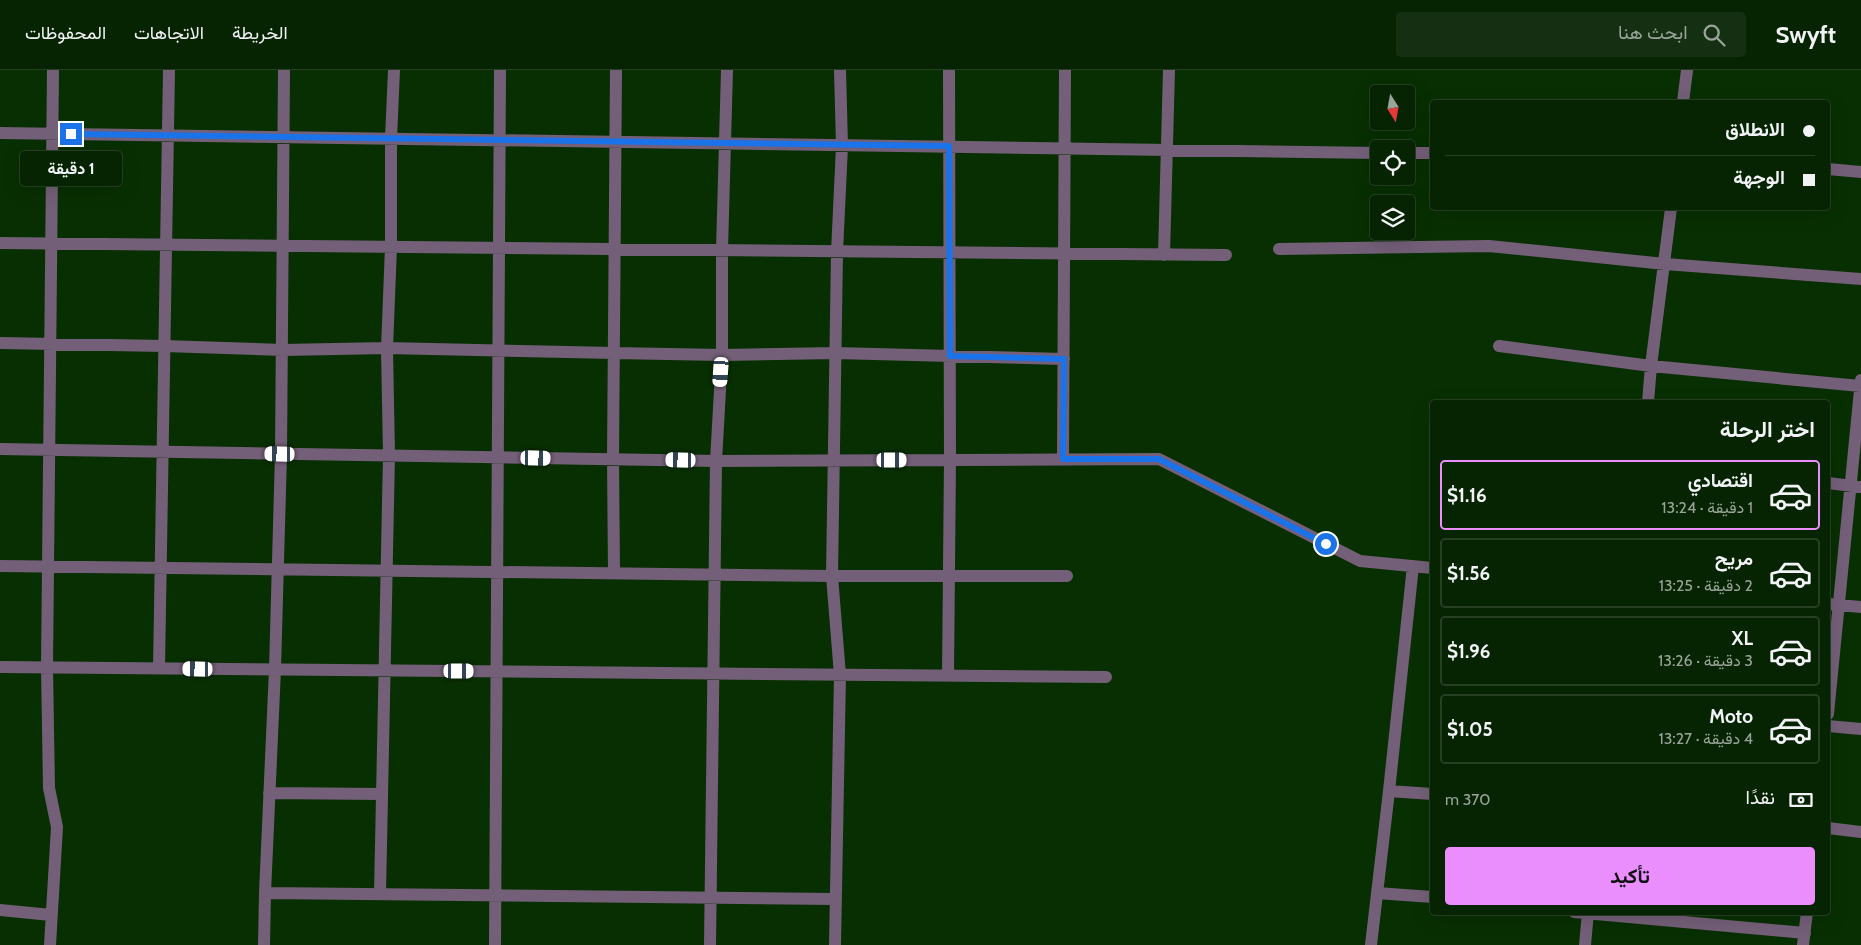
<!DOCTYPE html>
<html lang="ar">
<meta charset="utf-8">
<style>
body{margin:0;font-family:Cabin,Vazirmatn,sans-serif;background:#142f11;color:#f1f3f6;direction:rtl;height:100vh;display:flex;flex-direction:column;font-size:19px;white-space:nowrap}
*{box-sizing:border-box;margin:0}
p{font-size:16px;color:#98a499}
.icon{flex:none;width:28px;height:28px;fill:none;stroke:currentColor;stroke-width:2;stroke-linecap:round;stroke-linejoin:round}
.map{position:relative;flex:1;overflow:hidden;direction:ltr}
.sheet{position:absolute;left:1430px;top:330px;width:400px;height:515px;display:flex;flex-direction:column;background:#062302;border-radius:5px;box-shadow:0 5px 20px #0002,0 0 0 1px #274024;direction:rtl}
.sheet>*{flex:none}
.banner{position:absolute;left:1430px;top:30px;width:400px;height:110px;border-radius:5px;box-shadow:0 5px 20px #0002,0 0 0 1px #274024;direction:rtl;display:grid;align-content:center;height:110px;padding:0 15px;background:#062302}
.needle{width:32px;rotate:169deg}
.buttons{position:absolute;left:1370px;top:15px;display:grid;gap:10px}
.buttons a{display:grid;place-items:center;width:45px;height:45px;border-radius:5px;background:#062302;box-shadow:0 5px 20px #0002,0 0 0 1px #274024;font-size:25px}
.end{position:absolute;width:22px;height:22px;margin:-11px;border:6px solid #1a73e8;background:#fff;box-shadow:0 0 0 2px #fff}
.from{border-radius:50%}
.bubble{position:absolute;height:35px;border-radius:5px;background:#062302;box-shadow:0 5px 20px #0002,0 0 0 1px #274024;font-size:16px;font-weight:700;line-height:35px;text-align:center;direction:rtl}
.car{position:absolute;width:15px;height:30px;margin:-15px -8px;border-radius:6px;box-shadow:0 0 4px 1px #0007;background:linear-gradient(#fff 24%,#345 0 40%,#fff 0 76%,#345 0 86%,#fff 0)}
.banner b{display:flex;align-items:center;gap:18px;height:48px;font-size:19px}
.banner b+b{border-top:1px solid #274024}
.banner i{width:12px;height:12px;background:#f1f3f6}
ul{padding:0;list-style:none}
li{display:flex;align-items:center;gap:15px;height:70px;margin:0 10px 8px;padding:0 5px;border:2px solid #274024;border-radius:5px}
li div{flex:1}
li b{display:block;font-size:19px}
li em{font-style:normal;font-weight:700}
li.current{border-color:#ea8dfd}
li>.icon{width:45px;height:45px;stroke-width:1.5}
h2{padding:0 15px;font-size:22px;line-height:60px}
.pay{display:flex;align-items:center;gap:12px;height:55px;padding:0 15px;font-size:19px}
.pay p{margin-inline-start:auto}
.button{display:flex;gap:10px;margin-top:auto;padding:10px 15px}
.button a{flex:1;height:58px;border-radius:5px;background:#ea8dfd;color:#111;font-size:20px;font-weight:700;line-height:58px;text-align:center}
header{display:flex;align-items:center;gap:30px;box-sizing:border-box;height:70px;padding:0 25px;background:#062302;border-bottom:1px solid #274024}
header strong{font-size:24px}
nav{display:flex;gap:28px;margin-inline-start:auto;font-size:18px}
.search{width:350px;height:45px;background:#142f11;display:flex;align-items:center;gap:12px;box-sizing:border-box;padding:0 18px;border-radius:5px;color:#98a499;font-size:19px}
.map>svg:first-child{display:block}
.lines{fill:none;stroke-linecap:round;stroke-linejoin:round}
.street{stroke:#745f78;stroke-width:12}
.route{stroke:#1a73e8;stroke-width:6}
</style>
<header>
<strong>Swyft</strong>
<div class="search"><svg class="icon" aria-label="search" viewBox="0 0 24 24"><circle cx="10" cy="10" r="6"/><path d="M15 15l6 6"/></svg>ابحث هنا</div>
<nav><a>الخريطة</a><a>الاتجاهات</a><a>المحفوظات</a></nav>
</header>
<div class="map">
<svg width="1861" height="875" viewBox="0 0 1861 875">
<rect width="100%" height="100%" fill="#082f02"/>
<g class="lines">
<path class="street" d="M 1683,32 L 1687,0
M 0,63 L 1379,83
M 1406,83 L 1432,83
M 1828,99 L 1861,102
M 0,173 L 1226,185
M 1279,179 L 1489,176 L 1665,194 L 1861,209
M 1164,185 L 1169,0
M 0,273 L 164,276 L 283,280 L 387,278 L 614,283 L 722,285 L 836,283 L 1064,289
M 1499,276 L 1651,296 L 1860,316
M 1648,332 L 1651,296 L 1671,138
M 0,379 L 716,391 L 1159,389 L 1360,491 L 1432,498
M 1063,389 L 1065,0
M 1828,413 L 1861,417
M 0,496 L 832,506 L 1067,506
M 1413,496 L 1389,721 L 1432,724
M 614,502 L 613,389 L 616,0
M 1828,534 L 1861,537
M 0,597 L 1106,607
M 159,598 L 169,0
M 948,606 L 950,389 L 949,0
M 1828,644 L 1861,310
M 1828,656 L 1861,659
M 269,723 L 382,724
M 1828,758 L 1861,762
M 265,823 L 835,829
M 1377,823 L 1432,827
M 380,824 L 389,385 L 387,278 L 391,177 L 391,69 L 394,0
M 0,840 L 51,845
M 1574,842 L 1805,863
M 50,875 L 57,757 L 49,718 L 47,597 L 53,0
M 264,875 L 265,823 L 275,599 L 281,384 L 284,0
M 495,875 L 500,0
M 710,875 L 716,391 L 722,285 L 722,180 L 727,0
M 835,875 L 840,605 L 832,506 L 837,182 L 842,76 L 840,0
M 1371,875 L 1389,721
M 1585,875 L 1588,842
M 1803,875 L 1807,842"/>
</g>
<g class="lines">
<path class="route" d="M 71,64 L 949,76 L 950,286 L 1064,289 L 1063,389 L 1159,389 L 1326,474"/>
</g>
</svg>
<div class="buttons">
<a><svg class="needle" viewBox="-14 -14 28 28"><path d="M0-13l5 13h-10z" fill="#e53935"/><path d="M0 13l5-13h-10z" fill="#98a499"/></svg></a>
<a><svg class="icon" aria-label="locate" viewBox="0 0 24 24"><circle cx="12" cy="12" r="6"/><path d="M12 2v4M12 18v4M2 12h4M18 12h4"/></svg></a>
<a><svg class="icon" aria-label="layers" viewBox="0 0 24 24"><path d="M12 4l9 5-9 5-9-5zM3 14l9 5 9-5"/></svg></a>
</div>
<i class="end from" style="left:1326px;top:474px"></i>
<i class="end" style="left:71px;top:64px"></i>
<div class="bubble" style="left:20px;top:81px;width:102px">1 دقيقة</div>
<i class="car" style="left:721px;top:302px;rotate:184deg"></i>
<i class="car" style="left:280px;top:384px;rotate:271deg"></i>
<i class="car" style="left:536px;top:388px;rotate:91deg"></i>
<i class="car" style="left:681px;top:390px;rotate:271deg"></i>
<i class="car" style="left:892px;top:390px;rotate:90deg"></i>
<i class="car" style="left:198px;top:599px;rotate:271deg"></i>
<i class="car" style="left:459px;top:601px;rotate:90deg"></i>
<div class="banner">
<b><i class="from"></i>الانطلاق</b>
<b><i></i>الوجهة</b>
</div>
<section class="sheet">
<h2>اختر الرحلة</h2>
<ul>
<li class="current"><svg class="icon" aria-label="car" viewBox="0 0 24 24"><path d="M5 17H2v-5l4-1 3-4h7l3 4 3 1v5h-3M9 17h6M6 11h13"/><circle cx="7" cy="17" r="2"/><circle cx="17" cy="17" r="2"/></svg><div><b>اقتصادي</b><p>1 دقيقة · 13:24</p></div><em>$1.16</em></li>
<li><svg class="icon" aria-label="car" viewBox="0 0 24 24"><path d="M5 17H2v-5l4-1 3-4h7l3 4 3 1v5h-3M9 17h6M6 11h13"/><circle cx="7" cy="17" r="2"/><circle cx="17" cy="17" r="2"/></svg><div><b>مريح</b><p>2 دقيقة · 13:25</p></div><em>$1.56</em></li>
<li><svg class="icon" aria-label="car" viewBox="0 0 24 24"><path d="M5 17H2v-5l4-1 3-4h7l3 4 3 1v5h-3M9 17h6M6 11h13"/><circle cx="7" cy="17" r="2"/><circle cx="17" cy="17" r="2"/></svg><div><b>XL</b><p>3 دقيقة · 13:26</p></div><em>$1.96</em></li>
<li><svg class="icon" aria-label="car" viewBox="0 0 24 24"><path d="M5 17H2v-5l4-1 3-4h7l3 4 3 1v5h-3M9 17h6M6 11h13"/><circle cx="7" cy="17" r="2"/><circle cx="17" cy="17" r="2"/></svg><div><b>Moto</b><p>4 دقيقة · 13:27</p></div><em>$1.05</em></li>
</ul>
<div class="pay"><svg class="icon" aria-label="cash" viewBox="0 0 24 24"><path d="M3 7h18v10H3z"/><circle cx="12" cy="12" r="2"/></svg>نقدًا<p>370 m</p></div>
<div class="button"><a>تأكيد</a></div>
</section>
</div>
